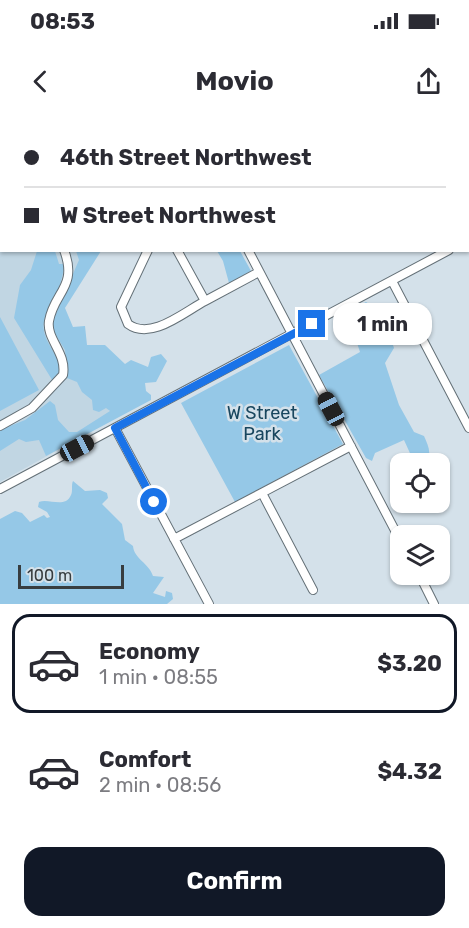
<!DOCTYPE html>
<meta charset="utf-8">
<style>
body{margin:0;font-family:Rubik,sans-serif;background:#f2f2f3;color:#2b2b33;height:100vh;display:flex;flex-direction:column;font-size:22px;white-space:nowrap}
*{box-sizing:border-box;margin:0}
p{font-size:20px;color:#7c7c81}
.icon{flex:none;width:33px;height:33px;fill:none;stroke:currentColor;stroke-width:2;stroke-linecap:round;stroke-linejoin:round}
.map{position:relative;height:484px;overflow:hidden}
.side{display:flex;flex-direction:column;background:#fff;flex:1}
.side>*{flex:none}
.top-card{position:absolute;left:0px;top:0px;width:470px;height:132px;box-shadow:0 2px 4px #0004;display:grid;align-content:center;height:132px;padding:0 24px;background:#fff}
.tools{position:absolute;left:390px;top:333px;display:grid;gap:12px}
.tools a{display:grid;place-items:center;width:60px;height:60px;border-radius:12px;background:#fff;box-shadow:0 2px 4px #0004;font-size:30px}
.scale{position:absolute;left:18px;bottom:15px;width:106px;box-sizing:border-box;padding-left:6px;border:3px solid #373d40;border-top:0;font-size:16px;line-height:21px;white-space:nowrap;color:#373d40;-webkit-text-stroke:4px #d4e1ea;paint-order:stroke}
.end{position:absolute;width:27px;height:27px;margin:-14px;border:8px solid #1a73e8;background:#fff;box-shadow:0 0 0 3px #fff}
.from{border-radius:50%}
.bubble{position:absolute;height:42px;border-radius:18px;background:#fff;box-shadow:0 2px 4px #0004;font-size:20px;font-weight:700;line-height:42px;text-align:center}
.car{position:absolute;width:18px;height:36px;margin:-18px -9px;border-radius:8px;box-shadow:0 0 4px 2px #0007;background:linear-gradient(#222 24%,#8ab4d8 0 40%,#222 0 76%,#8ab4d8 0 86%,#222 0)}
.top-card b{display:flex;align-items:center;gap:21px;height:57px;font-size:22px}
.top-card b+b{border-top:2px solid #e1e1e2}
.top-card i{width:15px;height:15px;background:#2b2b33}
ul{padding:10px 0 0;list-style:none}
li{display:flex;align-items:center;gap:18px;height:99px;margin:0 12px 9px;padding:0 12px;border:3px solid transparent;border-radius:18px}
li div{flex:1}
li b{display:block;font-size:22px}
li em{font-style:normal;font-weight:700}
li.selected{border-color:#111827}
li>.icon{width:54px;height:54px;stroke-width:1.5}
.cta{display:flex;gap:12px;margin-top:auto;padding:12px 24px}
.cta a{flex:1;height:69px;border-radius:18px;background:#111827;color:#fff;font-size:24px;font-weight:700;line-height:69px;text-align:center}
.status{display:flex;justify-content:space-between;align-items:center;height:42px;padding:0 30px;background:#fff;direction:ltr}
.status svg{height:16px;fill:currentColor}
header{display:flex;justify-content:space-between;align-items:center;height:78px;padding:0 24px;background:#fff;font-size:27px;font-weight:700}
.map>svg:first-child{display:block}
.built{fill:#c1d6e3}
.green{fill:#95c8e7}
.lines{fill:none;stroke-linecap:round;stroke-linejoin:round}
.minor-casing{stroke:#647077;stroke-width:10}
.minor{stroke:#fff;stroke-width:8}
.route{stroke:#1a73e8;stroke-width:8}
.labels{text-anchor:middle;stroke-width:5;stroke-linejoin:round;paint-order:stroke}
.park-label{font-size:18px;fill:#18465e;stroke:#d4e1ea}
</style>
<div class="status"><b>08:53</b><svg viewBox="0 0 49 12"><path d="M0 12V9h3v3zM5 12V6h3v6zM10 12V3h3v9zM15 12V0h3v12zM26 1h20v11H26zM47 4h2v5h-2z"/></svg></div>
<header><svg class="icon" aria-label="back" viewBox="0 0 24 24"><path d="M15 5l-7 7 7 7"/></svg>Movio<svg class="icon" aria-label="share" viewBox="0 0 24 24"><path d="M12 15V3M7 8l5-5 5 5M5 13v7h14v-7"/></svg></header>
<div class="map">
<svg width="469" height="484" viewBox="0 0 469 484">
<rect width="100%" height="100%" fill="#d4e1ea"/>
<path class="built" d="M 0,0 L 86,1 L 2,2 L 2,130 L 87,131 L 56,191 L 114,299 L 0,362 Z"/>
<path class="green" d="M 26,0 L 139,0 L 28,2 Z
M 37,131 L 55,131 L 59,144 L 65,144 C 63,153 61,162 58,171 C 53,185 41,195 44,211 C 48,231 69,242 54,263 L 14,198 L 20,165 L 31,150 Z
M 76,131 L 101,131 L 65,188 L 73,207 L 85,206 L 87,225 L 105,225 L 125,244 L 131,240 L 148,247 L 151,237 L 161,234 L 167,241 L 156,262 L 145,263 L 146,271 L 151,275 L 151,280 L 46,336 L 39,320 L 26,322 L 19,319 L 0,331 L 0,310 L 25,300 L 50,281 L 55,285 L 58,300 L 69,312 L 77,312 L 110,291 L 106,288 L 99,292 L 93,290 L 92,280 L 82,272 L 77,262 L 67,258 L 65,230 L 52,209 L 53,200 L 79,140 Z
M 217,131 L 240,131 L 251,151 L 229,163 L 223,141 Z
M 366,182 L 369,184 C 361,195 358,211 367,223 L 382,216 L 391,219 L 394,228 L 385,243 L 399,285 L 414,312 L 424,316 C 428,325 433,335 425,343 L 414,342 L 404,320 L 375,333 L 372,341 L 366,338 L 319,255 L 360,232 L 350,202 L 343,194 Z
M 0,197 L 39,270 L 0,291 Z
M 289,225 L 343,324 L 235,382 L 181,283 Z
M 73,361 L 85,371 L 100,370 L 107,373 L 108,378 L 102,384 L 122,404 L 125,420 L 133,426 C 134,439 149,443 153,456 L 164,457 L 153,473 L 165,477 L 166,471 L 172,473 L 173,479 L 167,484 L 0,484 L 0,399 L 15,391 L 22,393 L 30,402 L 44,395 L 47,398 L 50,397 L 47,392 L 38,387 L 39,382 C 49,378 65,389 71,375 C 73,371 71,365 73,361 Z"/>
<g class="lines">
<g class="minor-casing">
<path id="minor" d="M 432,0 L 433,2
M 187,2 L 188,0
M 355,2 L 355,0
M 422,2 L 425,0
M 468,68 L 469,70
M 0,89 L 2,89
M 468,120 L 469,120
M 148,130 L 121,187 L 128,204 C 151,221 184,192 205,181 L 177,130
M 248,130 L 400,420
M 392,161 L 469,308
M 205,181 L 259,152
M 0,306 L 32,288 L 63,255 C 67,233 46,219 49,201 C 54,172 78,167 64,130
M 115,308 L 209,484
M 0,369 L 449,130
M 262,373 L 313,470
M 174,419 L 351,326
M 419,454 L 434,484"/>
</g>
<use href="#minor" class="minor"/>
</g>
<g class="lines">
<path class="route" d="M 154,382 L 115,308 L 312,204"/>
</g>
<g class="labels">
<g class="park-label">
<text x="262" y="299">W Street<tspan x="262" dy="21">Park</tspan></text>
</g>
</g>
</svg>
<div class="tools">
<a><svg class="icon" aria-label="locate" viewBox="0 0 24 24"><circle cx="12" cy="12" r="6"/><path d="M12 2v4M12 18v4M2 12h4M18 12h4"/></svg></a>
<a><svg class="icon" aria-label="layers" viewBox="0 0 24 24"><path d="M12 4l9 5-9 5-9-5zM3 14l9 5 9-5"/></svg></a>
</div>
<div class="scale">100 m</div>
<i class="end from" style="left:154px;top:382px"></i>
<i class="end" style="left:312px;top:204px"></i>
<div class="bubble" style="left:333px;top:183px;width:99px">1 min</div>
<i class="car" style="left:331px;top:289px;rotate:332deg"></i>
<i class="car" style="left:77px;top:328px;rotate:62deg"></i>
<div class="top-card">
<b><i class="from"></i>46th Street Northwest</b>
<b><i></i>W Street Northwest</b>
</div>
</div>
<section class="side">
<ul>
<li class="selected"><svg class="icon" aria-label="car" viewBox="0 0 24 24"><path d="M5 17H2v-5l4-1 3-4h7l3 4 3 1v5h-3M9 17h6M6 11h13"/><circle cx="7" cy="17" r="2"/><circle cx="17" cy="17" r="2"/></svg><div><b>Economy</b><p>1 min · 08:55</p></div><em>$3.20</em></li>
<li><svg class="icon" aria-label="car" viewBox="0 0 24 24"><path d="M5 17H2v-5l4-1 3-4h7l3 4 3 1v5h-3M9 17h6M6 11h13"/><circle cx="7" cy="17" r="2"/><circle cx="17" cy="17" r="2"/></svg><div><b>Comfort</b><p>2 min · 08:56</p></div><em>$4.32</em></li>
</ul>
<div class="cta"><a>Confirm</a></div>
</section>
